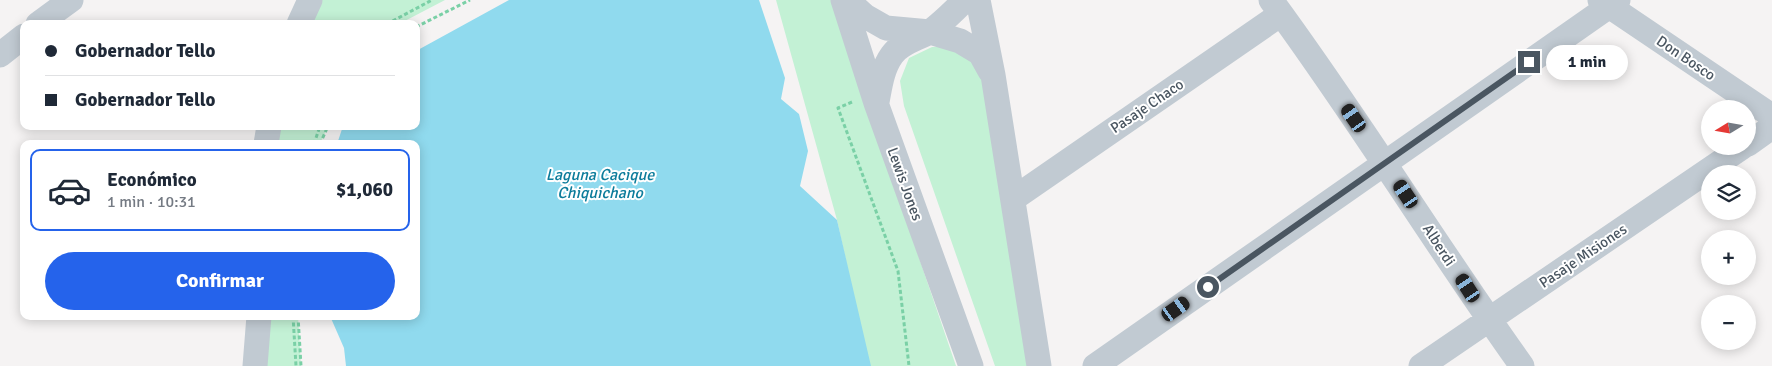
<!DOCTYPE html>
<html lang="es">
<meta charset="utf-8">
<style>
body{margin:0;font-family:Signika,sans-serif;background:#f2f2f3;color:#1f2937;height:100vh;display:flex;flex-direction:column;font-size:19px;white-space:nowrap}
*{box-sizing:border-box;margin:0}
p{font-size:16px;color:#747a83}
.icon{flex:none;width:28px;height:28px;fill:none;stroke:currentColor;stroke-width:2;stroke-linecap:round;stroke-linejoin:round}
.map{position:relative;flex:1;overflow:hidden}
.panel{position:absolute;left:20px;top:140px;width:400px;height:180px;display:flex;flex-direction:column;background:#fff;border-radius:10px;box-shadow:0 2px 12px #0003}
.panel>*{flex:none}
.hud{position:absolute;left:20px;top:20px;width:400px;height:110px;border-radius:10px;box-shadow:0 2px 12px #0003;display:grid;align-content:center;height:110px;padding:0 25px;background:#fff}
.needle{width:32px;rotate:259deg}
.tools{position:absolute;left:1701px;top:100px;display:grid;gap:10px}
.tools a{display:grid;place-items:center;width:55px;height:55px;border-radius:50%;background:#fff;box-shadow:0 2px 12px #0003;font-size:25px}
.end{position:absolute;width:22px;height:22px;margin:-11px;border:6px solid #4a5661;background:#fff;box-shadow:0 0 0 2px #fff}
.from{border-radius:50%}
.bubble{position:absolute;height:35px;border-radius:18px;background:#fff;box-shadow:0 2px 12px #0003;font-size:16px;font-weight:800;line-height:35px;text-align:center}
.car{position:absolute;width:15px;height:30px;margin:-15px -8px;border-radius:6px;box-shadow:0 0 4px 1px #0007;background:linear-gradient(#222 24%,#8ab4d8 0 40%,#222 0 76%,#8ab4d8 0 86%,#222 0)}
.hud b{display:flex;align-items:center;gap:18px;height:48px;font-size:19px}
.hud b+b{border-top:1px solid #e0e1e3}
.hud i{width:12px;height:12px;background:#1f2937}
ul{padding:9px 0 0;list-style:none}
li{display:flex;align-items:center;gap:15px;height:82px;margin:0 10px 8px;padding:0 15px;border:2px solid #e0e1e3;border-radius:10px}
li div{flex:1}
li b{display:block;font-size:19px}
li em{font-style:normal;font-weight:800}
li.on{border-color:#2563eb}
li>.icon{width:45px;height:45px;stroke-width:1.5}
.cta{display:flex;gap:10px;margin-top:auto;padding:10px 25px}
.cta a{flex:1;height:58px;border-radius:30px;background:#2563eb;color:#fff;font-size:20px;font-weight:800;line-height:58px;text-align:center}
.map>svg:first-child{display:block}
.green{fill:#c3f1d5}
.water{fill:#90daee}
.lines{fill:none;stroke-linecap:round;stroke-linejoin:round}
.path{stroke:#7ad0a6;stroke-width:3;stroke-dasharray:4 2.5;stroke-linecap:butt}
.minor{stroke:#c1cad2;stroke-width:25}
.route{stroke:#4a5661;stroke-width:6}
.labels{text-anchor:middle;stroke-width:4;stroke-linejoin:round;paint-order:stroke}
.street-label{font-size:15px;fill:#4a5661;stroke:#fff}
.water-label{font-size:16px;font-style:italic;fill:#0c7c9b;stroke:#fff}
</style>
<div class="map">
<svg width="1772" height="366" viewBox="0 0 1772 366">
<rect width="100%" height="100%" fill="#f5f3f3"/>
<path class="green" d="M 310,0 L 445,0 L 399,24 L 299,24 Z
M 776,0 L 831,0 L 956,366 L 869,366 L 837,220 Z
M 957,46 L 974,60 L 988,82 L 1034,366 L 995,366 L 904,106 L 900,81 L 909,58 L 932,47 Z
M 269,126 L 328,126 L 320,144 L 266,144 Z
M 259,316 L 298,316 L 301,366 L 255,366 Z"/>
<path class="water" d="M 509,0 L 759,0 L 785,78 L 781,99 L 799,114 L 808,151 L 800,186 L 837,220 L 871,366 L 346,366 L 344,348 L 330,316 L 416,316 L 416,144 L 337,144 L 343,126 L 416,126 L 416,51 Z"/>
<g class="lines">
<path class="path" d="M 387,24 L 432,0
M 416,27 L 470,0
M 852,102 L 838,108 L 898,271 L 909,366
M 314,144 L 320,126
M 320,144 L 328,126
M 293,316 L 296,366
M 298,316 L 301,366"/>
<path class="minor" d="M 843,0 L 876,103 L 971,366
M 847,0 L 865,16 L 886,28 L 930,32 L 960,41 L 980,53 L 990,71
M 978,0 L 993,75 L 1039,366
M 1271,0 C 1359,119 1436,246 1522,366
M 1600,0 L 1772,116
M 38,24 L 71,0
M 299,24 L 310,0
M 0,55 L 24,36
M 877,102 C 880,86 882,69 892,55 C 901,42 918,39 931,31 C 943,22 954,11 965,0
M 266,144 L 269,126
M 1748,144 L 1772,127
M 1013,199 L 1281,14
M 255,366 L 259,316
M 1095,366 L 1618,0
M 1421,366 L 1744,146"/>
</g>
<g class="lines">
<path class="route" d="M 1208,287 L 1529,62"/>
</g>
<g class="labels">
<g class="street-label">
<text transform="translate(1686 58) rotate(34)" y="5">Don Bosco</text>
<text transform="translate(1147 106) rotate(-34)" y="5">Pasaje Chaco</text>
<text transform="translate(905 184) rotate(70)" y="5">Lewis Jones</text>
<text transform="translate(1439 245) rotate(57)" y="5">Alberdi</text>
<text transform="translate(1583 256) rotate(-34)" y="5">Pasaje Misiones</text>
</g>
<g class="water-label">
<text x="600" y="180">Laguna Cacique<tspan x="600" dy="18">Chiquichano</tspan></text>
</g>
</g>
</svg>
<div class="tools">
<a><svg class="needle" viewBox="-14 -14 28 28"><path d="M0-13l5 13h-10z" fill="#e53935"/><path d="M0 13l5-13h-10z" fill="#747a83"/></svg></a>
<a><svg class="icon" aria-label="layers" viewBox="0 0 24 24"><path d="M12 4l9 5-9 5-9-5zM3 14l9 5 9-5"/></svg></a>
<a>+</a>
<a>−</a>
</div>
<i class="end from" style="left:1208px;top:287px"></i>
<i class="end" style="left:1529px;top:62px"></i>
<div class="bubble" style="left:1546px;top:45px;width:82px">1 min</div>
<i class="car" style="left:1354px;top:118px;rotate:325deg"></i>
<i class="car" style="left:1406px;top:194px;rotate:326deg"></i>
<i class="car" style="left:1468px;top:288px;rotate:327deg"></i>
<i class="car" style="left:1176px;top:309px;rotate:55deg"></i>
<div class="hud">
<b><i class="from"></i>Gobernador Tello</b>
<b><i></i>Gobernador Tello</b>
</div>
<section class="panel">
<ul>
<li class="on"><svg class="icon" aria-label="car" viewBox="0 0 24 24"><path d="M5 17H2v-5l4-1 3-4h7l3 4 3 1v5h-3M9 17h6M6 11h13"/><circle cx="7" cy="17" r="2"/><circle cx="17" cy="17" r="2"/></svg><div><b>Económico</b><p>1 min · 10:31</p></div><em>$1,060</em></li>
</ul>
<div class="cta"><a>Confirmar</a></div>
</section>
</div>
